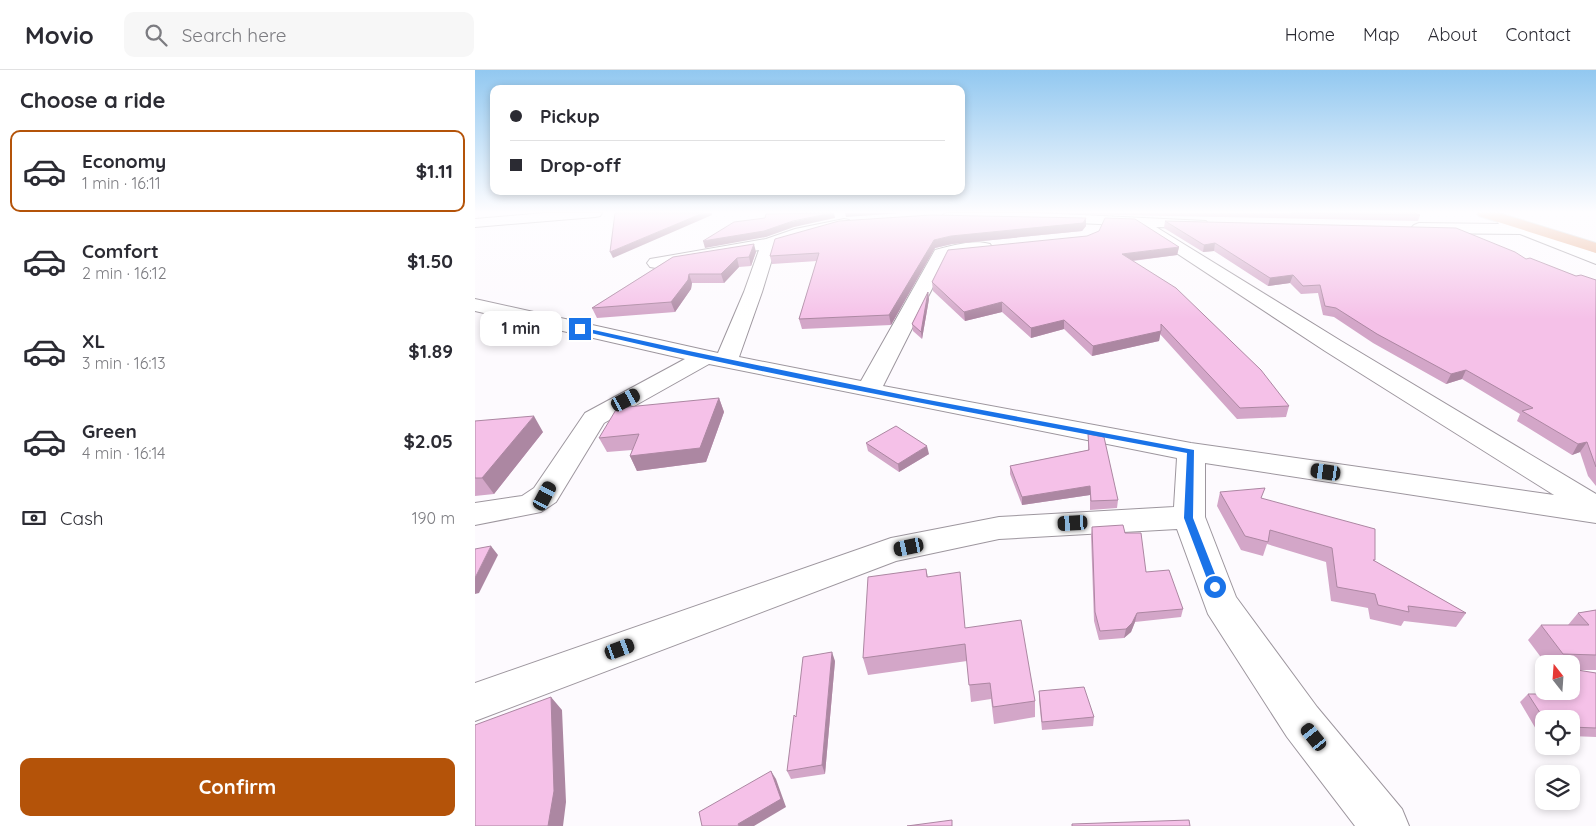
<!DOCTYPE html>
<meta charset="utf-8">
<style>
body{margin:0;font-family:Quicksand,sans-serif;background:#f7f7f7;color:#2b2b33;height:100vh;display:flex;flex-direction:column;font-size:19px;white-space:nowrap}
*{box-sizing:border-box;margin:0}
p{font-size:16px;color:#7c7c81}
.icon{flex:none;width:28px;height:28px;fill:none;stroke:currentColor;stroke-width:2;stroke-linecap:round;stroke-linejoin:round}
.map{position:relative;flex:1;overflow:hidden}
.panel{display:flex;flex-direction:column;background:#fff;width:475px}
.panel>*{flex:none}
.banner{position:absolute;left:15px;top:15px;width:475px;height:110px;border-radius:10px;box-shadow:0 2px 8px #0003;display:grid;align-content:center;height:110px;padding:0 20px;background:#fff}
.needle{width:32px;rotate:343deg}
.buttons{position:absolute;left:1060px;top:585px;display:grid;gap:10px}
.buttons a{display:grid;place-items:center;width:45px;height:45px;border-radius:10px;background:#fff;box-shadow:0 2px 8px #0003;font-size:25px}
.end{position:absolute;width:22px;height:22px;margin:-11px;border:6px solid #1a73e8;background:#fff;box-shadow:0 0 0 2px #fff}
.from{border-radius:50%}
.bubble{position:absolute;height:35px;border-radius:10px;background:#fff;box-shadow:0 2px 8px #0003;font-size:16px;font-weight:800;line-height:35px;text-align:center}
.car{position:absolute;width:15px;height:30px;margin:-15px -8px;border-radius:6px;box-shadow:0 0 4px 1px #0007;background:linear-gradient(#222 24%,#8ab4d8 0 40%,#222 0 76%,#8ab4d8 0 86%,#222 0)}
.banner b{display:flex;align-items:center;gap:18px;height:48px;font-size:19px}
.banner b+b{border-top:1px solid #e1e1e2}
.banner i{width:12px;height:12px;background:#2b2b33}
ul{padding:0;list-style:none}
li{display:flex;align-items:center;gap:15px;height:82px;margin:0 10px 8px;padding:0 10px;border:2px solid transparent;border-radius:10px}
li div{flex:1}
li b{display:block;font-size:19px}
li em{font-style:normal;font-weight:800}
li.current{border-color:#b45309}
li>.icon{width:45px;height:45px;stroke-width:1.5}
h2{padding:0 20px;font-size:22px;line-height:60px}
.pay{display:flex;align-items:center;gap:12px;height:55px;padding:0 20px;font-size:19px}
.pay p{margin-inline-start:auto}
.action{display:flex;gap:10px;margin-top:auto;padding:10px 20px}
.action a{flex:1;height:58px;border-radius:10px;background:#b45309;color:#fff;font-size:20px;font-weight:800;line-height:58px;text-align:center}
header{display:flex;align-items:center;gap:30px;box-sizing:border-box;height:70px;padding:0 25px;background:#fff;border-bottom:1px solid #e1e1e2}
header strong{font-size:24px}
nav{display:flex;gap:28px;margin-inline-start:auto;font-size:18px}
.search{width:350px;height:45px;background:#f7f7f7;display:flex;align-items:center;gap:12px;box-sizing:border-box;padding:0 18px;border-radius:10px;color:#7c7c81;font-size:19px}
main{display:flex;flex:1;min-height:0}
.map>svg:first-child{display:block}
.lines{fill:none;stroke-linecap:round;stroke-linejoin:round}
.minor-casing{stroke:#9d969e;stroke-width:2}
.trunk-casing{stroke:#d6d6d6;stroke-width:2}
.minor{fill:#fff;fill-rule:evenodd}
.trunk{fill:#e8af90;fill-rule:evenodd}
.wall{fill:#d3a6c8}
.shaded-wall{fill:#ac87a2}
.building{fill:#f5c1e8;stroke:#ac87a2}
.route{fill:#1a73e8}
</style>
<header>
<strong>Movio</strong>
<div class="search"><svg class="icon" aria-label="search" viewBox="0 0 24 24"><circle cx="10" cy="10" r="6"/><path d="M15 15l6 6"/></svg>Search here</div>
<nav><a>Home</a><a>Map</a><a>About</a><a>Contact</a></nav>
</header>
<main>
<section class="panel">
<h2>Choose a ride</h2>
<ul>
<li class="current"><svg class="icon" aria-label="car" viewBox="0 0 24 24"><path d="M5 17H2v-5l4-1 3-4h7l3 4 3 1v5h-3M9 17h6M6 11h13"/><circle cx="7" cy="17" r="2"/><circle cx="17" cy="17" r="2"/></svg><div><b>Economy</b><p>1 min · 16:11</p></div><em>$1.11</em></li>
<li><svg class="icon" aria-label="car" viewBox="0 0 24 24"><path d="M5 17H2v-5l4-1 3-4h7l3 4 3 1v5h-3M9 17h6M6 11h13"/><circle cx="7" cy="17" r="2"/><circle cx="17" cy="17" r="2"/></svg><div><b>Comfort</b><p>2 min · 16:12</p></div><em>$1.50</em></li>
<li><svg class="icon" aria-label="car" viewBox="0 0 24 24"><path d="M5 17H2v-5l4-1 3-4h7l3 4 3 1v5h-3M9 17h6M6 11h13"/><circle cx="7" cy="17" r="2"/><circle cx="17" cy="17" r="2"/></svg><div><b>XL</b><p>3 min · 16:13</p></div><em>$1.89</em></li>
<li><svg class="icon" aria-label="car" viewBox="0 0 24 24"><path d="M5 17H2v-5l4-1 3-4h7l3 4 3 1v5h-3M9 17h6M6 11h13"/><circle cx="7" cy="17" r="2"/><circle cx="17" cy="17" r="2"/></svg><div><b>Green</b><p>4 min · 16:14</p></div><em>$2.05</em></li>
</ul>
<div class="pay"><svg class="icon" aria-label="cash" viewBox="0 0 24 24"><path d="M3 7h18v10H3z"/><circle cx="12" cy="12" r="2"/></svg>Cash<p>190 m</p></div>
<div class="action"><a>Confirm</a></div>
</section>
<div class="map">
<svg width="1121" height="756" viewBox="0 0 1121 756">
<rect width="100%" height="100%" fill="#fdfafe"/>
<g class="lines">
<g class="minor-casing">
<path id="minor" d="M 69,143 L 127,143 L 125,146 L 120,147 L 0,157 L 0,149 Z
M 471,143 L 565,143 L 731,151 L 733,154 L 731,157 L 726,158 L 681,157 L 866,271 L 1121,424 L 1121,453 L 730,393 L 730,447 L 761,527 L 842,637 L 927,739 L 934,756 L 880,756 L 812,667 L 733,544 L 702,459 L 524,469 L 421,491 L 0,651 L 0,613 L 416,468 L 524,447 L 699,437 L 702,388 L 234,294 L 129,353 L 81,432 L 66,442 L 0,455 L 0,433 L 47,426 L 59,418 L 110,343 L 210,289 L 0,241 L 0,229 L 243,283 L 269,222 L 284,180 L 181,198 L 175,197 L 172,193 L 175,189 L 181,188 L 291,169 L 320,159 L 369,149 L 374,150 L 376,153 L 374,156 L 329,166 L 301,176 L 287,222 L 264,287 L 386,311 L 460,180 C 476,176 498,169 515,174 L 517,177 L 515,180 L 473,187 L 408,316 L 716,373 L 1079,425 L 850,281 L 668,161 L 665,158 L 667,156 L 559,151 L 472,151 L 467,150 L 465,147 Z
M 1030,148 L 1121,183 L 1121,194 L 1045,164 L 944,163 L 939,161 L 936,158 L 939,155 L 944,153 L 1024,154 L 1023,152 L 1025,149 Z"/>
</g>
<g class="trunk-casing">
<path id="trunk" d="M 1002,143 L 1024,143 L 1121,173 L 1121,183 L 1004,146 Z"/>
</g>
<use href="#minor" class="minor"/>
<use href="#trunk" class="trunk"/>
</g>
<path class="wall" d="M 539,143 L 939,143 L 945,145 L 943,151 Z
M 690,151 L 1051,189 L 1101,206 L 1121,210 L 1121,416 L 1113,406 L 1105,382 L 1097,385 L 1042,351 L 1045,344 L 987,309 L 971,314 L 898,273 L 859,247 L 848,245 L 843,223 L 826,224 L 815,213 L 793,216 L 739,181 L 728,182 L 689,158 Z
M 611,156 L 607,161 L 477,174 L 460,178 L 416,255 L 327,259 L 324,249 L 342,191 L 297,194 L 295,186 Z
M 704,177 L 702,185 L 658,191 L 814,336 L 811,347 L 762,349 L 685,264 L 684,271 L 617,286 L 589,259 L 556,268 L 527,242 L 490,251 L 458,221 L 457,212 Z
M 281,182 L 276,196 L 264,197 L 249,213 L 217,213 L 216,219 L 200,242 L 122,248 L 117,238 L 198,187 Z
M 453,222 L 454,229 L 447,269 L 438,261 L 437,254 Z
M 244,328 L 249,342 L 231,392 L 162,401 L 155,386 L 157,380 L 132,382 L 124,368 Z
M 0,351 L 68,362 L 19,424 L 0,426 Z
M 613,364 L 643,430 L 642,438 L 615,440 L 615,425 L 547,435 L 535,404 L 535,396 L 613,380 Z
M 391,373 L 454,384 L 424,402 L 393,381 Z
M 745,422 L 787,429 L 900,490 L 899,491 L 991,543 L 981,557 L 929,551 L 926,556 L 895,549 L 893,538 L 856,531 L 851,492 L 792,474 L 788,486 L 766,480 L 742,436 Z
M 617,457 L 650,463 L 671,502 L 708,539 L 706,547 L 660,552 L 656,562 L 649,568 L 624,570 L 619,551 L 616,466 Z
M 451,499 L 453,507 L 490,558 L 560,631 L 560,647 L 519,654 L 516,629 L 496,632 L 492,591 L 393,605 L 388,588 Z
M 1121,540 L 1121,600 L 1101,600 L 1121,603 L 1121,667 L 1096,666 L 1096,649 L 1069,649 L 1069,666 L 1065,666 L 1045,632 L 1053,624 L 1076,624 L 1074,621 L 1096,621 L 1096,594 L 1071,594 L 1053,570 L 1066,555 L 1093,555 L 1103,543 Z
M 360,591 L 350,704 L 316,709 L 312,701 L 321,647 Z
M 1069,601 L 1069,610 L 1066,604 Z
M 564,621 L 619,647 L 618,656 L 567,660 L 564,630 Z"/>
<path class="shaded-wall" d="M 228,143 L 237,143 L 237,145 L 138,188 L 135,182 Z
M 357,143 L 359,143 L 360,148 L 319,157 L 291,167 L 230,178 L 228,171 Z
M 370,143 L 427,143 L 371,147 Z
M 611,148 L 611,156 L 607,161 L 477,174 L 460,178 L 416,255 L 414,245 L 459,170 L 476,166 Z
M 740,173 L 739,181 L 728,182 L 729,175 Z
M 279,174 L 281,182 L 276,196 L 274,187 Z
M 704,177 L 702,185 L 646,192 L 647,184 Z
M 262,188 L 264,197 L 249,213 L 246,204 Z
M 214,204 L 217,213 L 216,219 L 200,242 L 196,232 Z
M 818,205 L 815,213 L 793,216 L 795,208 Z
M 453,222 L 454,229 L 447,269 L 446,262 Z
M 527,232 L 527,242 L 490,251 L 489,242 Z
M 589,250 L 589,259 L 556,268 L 556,258 Z
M 686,261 L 684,271 L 617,286 L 618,276 Z
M 991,300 L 987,309 L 971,314 L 976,304 Z
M 244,328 L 249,342 L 231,392 L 162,401 L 155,386 Z
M 59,346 L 68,362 L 19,424 L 7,408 Z
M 1112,372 L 1105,382 L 1097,385 L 1103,374 Z
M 452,376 L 454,384 L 424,402 L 423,394 Z
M 615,416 L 615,425 L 547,435 L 547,427 Z
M 16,476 L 23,485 L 4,523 L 0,524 L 0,508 Z
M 662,543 L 660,552 L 656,562 L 649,568 L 651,559 Z
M 357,582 L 360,591 L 350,704 L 347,695 Z
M 76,627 L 87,640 L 91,732 L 88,756 L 73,756 Z
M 296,701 L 301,709 L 311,737 L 279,756 L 264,756 L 263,754 Z"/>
<path class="building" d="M 140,143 L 228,143 L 135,182 Z
M 357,143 L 318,151 L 289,161 L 228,171 L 259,152 L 290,148 L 291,144 Z
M 816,143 L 939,143 L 945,145 Z
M 456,145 L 611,148 L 608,153 L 476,166 L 459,170 L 414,245 L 324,249 L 344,183 L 295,186 L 300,169 L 364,151 Z
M 630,148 L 660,149 L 704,177 L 647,184 L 701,218 L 786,300 L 814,336 L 765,338 L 686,254 L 686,261 L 618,276 L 589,250 L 556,258 L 527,232 L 489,242 L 457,212 L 473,180 L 612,166 L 624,161 Z
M 690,151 L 981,158 L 1040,182 L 1051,189 L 1055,188 L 1101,206 L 1106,205 L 1121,210 L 1121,397 L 1112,372 L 1103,374 L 1047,341 L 1058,338 L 991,300 L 976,304 L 902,264 L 861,238 L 850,236 L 845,215 L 828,216 L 818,205 L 795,208 L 740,173 L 729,175 Z
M 279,174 L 274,187 L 262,188 L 246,204 L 214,204 L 213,210 L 196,232 L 117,238 L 198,187 Z
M 453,222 L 446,262 L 437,254 Z
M 244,328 L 225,378 L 155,386 L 164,364 L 124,368 L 142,338 Z
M 59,346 L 7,408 L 0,408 L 0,351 Z
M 421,356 L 452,376 L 423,394 L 391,373 Z
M 613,364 L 629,367 L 643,430 L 616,431 L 615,416 L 547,427 L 535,396 L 614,380 Z
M 790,418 L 786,428 L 900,459 L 900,490 L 898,490 L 991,543 L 933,536 L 934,542 L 903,535 L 900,524 L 862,517 L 857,478 L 795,460 L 793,472 L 770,466 L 745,422 Z
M 648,455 L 650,463 L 666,463 L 671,502 L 694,500 L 708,539 L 662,543 L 657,553 L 651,559 L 625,561 L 620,542 L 617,457 Z
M 16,476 L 0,508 L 0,479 Z
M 451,499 L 452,507 L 485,502 L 490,558 L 546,550 L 560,631 L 518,637 L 515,613 L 494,615 L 490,574 L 388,588 L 393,507 Z
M 1121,540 L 1121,585 L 1088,584 L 1066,555 L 1114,555 L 1103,543 Z
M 357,582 L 347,695 L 312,701 L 319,645 L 321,647 L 328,587 Z
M 1096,599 L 1121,603 L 1121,658 L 1096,657 L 1096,649 L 1069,649 L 1053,624 L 1088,624 L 1087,621 L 1096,621 Z
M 609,617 L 619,647 L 567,652 L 564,621 Z
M 76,627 L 79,721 L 73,756 L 0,756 L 0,655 Z
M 296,701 L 306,729 L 263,754 L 264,756 L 227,756 L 224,742 Z
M 477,750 L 477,756 L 432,756 Z
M 714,750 L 715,756 L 597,756 L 597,754 Z"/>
<linearGradient id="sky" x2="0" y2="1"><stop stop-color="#92c8f0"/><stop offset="0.57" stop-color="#fefdff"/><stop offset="1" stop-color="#fefdff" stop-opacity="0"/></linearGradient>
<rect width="1121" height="249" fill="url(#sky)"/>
<path class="route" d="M 105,257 L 214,281 L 443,328 L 719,380 L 718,448 L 745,517 L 740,521 L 735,517 L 709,448 L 712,383 C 508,345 304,308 103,260 Z"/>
</svg>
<div class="buttons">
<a><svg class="needle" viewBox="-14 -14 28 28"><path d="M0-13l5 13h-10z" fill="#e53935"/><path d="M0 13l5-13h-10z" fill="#7c7c81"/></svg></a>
<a><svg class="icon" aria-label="locate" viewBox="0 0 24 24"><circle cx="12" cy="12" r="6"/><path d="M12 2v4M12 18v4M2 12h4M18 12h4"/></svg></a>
<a><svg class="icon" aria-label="layers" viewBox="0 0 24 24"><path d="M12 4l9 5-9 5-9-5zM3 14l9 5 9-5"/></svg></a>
</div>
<i class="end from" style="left:740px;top:517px"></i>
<i class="end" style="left:105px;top:259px"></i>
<div class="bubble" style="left:5px;top:241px;width:82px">1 min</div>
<i class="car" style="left:151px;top:330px;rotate:62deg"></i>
<i class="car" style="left:851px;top:402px;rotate:278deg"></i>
<i class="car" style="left:70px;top:426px;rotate:28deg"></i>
<i class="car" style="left:598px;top:453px;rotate:267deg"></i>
<i class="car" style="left:434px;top:477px;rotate:258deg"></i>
<i class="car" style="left:145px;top:579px;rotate:70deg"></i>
<i class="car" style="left:839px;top:667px;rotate:321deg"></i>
<div class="banner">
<b><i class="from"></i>Pickup</b>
<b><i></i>Drop-off</b>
</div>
</div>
</main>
